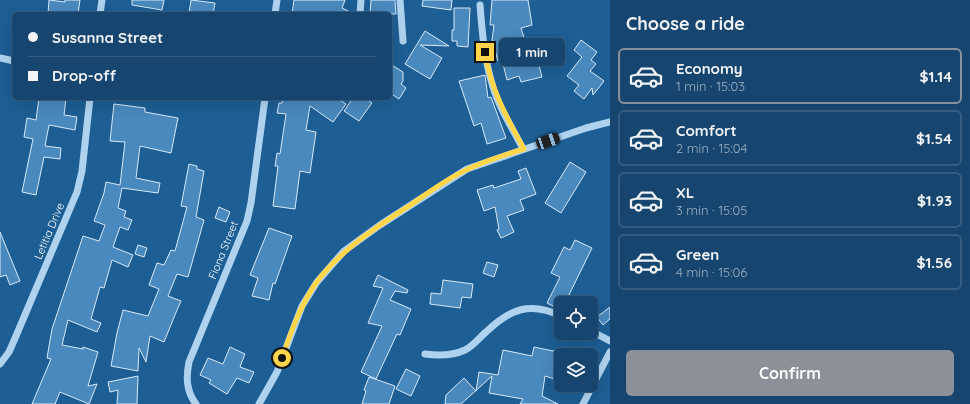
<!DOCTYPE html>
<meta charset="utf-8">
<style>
body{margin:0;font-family:Quicksand,sans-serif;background:#235077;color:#f1f3f6;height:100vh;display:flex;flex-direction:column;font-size:15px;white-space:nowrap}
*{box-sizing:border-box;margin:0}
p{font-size:13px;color:#9eb1c3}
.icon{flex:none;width:22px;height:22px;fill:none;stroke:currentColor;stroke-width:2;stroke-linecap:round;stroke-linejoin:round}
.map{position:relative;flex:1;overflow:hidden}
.side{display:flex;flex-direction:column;background:#16466f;width:360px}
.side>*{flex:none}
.banner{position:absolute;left:12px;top:12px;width:380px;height:88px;border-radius:6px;box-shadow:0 4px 16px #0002,0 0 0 1px #355e82;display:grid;align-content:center;height:88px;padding:0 16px;background:#16466f}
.buttons{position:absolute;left:554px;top:296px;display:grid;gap:8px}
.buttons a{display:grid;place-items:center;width:44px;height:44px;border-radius:6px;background:#16466f;box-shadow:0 4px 16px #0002,0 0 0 1px #355e82;font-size:20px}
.end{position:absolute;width:18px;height:18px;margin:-9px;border:5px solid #ffd54a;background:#111;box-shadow:0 0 0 2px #111}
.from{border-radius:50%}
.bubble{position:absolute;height:28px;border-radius:6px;background:#16466f;box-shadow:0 4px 16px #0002,0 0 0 1px #355e82;font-size:13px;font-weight:700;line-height:28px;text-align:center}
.car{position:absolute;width:12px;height:24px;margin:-12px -6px;border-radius:5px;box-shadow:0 0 3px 1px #0007;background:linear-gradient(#222 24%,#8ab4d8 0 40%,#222 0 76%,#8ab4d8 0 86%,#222 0)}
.banner b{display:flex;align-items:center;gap:14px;height:38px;font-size:15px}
.banner b+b{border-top:1px solid #355e82}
.banner i{width:10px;height:10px;background:#f1f3f6}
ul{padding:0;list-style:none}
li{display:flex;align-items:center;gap:12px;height:56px;margin:0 8px 6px;padding:0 8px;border:2px solid #355e82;border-radius:6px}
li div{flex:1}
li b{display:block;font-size:15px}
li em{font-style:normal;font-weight:700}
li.current{border-color:#8c9099}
li>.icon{width:36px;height:36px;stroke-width:1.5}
h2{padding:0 16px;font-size:18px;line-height:48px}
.cta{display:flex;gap:8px;margin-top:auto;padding:8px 16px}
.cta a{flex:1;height:46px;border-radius:6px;background:#8c9099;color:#fff;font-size:16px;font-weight:700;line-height:46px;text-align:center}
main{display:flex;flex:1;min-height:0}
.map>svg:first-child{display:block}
.building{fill:#4a89bd;stroke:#d6eafa}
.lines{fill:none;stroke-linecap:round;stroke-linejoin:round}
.minor{stroke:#afd3ef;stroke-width:7}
.route{stroke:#ffd54a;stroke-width:5}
.labels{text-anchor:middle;stroke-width:3.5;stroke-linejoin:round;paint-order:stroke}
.street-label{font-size:11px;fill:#fff;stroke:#1d5e94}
</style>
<main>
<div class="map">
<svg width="610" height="404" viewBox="0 0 610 404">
<rect width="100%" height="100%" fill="#1d5e94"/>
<path class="building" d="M 49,0 L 65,2 L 65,0 L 80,0 L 78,14 L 48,14 Z
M 132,0 L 164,0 L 162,10 L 132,5 Z
M 191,0 L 215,3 L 213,14 L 189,13 Z
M 294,0 L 345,0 L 342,8 L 354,14 L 292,14 Z
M 371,0 L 395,0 L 396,14 L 370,13 Z
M 423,0 L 452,0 L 451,10 L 422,6 Z
M 492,0 L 528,0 L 532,25 L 521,28 L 527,47 L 530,46 L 534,59 L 537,58 L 542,77 L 521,82 L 519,76 L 507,80 L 502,60 L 498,61 L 492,40 L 494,25 L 490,25 Z
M 454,8 L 470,8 L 468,47 L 457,46 L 457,41 L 452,41 L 452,30 L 454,30 Z
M 425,31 L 449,46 L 420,45 L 442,58 L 430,79 L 405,64 Z
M 581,40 L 597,52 L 591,60 L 596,64 L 590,71 L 604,81 L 593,95 L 592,88 L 584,99 L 574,91 L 579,85 L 567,76 L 582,57 L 574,50 Z
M 390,64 L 403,72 L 403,81 L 401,84 L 406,88 L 399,99 L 390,93 Z
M 485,75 L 488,98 L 491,97 L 506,138 L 487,144 L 481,123 L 474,126 L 459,81 Z
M 39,98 L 66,98 L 64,115 L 77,117 L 75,130 L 49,125 L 45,146 L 61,148 L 60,159 L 44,157 L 36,195 L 22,192 L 33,139 L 24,137 L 27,118 L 36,120 Z
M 283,98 L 337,98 L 346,104 L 333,122 L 310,106 L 306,130 L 316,132 L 310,173 L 300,171 L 295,209 L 273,206 L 278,166 L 275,166 L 277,153 L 280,154 L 286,114 L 277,113 L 279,103 L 282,103 Z
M 353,98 L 365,98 L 372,103 L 359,121 L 344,111 Z
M 114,104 L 145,108 L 145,112 L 178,118 L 171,153 L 140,146 L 136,178 L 160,183 L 158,193 L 122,188 L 118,208 L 126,211 L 124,217 L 132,220 L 128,230 L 120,227 L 113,247 L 133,255 L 128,267 L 112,260 L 104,288 L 100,287 L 91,319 L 101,323 L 97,332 L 68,320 L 62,345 L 83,349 L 83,347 L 98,352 L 88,386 L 97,384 L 89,404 L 60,392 L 55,404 L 32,404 L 51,359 L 47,358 L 52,329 L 83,236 L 99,241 L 105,225 L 94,221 L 104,193 L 106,182 L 120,185 L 125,142 L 110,141 Z
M 570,162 L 586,172 L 561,213 L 545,203 Z
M 189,164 L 197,166 L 197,169 L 204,171 L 196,217 L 204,220 L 188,277 L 177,274 L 168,296 L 181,301 L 177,310 L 164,342 L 150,336 L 146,362 L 139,348 L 138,371 L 111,366 L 117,333 L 123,310 L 148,316 L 159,289 L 149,285 L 157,263 L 164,265 L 171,250 L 175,251 L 187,207 L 181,206 Z
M 526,168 L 536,194 L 520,200 L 524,210 L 507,216 L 514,232 L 501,238 L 497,230 L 499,229 L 495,207 L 484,211 L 477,190 L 493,185 L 494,188 L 521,179 L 518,171 Z
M 219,207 L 230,212 L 226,222 L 215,218 Z
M 269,228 L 292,236 L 275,284 L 273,283 L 269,300 L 252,296 L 258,278 L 250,275 Z
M 0,232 L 20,281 L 10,285 L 6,275 L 0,277 Z
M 575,240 L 592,248 L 565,303 L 561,303 L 561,310 L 547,303 L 560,277 L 551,273 L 564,247 L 570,250 Z
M 138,245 L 147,248 L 144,257 L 135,254 Z
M 487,262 L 498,265 L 494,277 L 483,273 Z
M 378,275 L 408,290 L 407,293 L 395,291 L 390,300 L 411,309 L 400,335 L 397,334 L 376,379 L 361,372 L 382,326 L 368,323 L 383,288 L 373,286 Z
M 443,280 L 473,284 L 471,298 L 462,297 L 460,308 L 430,304 L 431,293 L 441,294 Z
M 610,307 L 610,319 L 603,325 L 597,317 Z
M 230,347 L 245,354 L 240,367 L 254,372 L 249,383 L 237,378 L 227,394 L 209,383 L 211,380 L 200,375 L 208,358 L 223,364 Z
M 534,347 L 553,351 L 561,348 L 561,381 L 545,376 L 542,396 L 558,404 L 520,404 L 523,399 L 489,393 L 492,376 L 461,404 L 445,404 L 446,395 L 464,378 L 476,391 L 479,372 L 498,375 L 503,350 L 532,356 Z
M 406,369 L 420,376 L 411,396 L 396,389 Z
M 138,376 L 137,404 L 117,404 L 118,390 L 110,392 L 108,382 Z
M 369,377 L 395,386 L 389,404 L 362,404 L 366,391 L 364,390 Z"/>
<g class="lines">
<path class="minor" d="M 400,0 L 403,41
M 480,5 C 482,30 484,56 491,80 C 497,105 512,127 523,149
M 100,14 L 102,0
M 275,14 L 277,0
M 360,14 L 361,0
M 0,58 L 14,61
M 591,331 L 610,341
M 425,354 C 439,356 452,356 465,350 C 473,346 479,338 486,332 C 510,309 530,301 561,316
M 0,364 L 9,352 L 16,336 L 77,192 L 82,171 L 90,98
M 196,404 C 186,391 186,377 189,362 L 247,221 L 251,203 L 265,98
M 259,404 L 277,372 L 302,306 L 317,282 L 344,251 L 380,225 L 467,169 L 586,128 L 610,122
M 583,404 L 610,352"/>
</g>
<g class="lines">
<path class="route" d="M 282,358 C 291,332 300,306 316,283 C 341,249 377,227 412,204 C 429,192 447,179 466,170 C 484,161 504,155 524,149 C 507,118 490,88 485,52"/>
</g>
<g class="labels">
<g class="street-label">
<text transform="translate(49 231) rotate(-67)" y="4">Letitia Drive</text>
<text transform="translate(223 250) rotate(-68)" y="4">Fiona Street</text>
</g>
</g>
</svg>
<div class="buttons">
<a><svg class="icon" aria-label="locate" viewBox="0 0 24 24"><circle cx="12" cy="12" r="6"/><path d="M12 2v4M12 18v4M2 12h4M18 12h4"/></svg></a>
<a><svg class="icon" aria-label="layers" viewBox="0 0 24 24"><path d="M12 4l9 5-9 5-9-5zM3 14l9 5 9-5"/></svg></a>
</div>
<i class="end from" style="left:282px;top:358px"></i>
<i class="end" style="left:485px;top:52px"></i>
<div class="bubble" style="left:499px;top:38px;width:66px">1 min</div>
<i class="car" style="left:548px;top:141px;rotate:71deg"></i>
<div class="banner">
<b><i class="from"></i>Susanna Street</b>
<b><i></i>Drop-off</b>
</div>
</div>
<section class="side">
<h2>Choose a ride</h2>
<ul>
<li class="current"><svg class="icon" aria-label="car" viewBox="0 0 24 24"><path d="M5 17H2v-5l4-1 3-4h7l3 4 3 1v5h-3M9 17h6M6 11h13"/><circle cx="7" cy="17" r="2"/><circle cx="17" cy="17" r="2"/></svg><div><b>Economy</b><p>1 min · 15:03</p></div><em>$1.14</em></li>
<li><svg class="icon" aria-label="car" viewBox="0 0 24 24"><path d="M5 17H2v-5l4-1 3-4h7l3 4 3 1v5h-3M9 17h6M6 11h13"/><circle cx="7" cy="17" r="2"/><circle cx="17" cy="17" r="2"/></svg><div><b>Comfort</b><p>2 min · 15:04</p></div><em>$1.54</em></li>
<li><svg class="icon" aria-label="car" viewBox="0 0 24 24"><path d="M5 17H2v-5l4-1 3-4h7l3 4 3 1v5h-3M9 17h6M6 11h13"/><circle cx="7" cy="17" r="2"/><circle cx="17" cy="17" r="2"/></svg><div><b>XL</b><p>3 min · 15:05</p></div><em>$1.93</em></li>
<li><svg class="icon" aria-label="car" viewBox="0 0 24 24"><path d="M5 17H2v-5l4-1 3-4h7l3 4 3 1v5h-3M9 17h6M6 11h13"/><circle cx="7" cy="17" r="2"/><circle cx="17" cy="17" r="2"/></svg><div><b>Green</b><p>4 min · 15:06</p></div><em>$1.56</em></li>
</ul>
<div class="cta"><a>Confirm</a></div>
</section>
</main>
